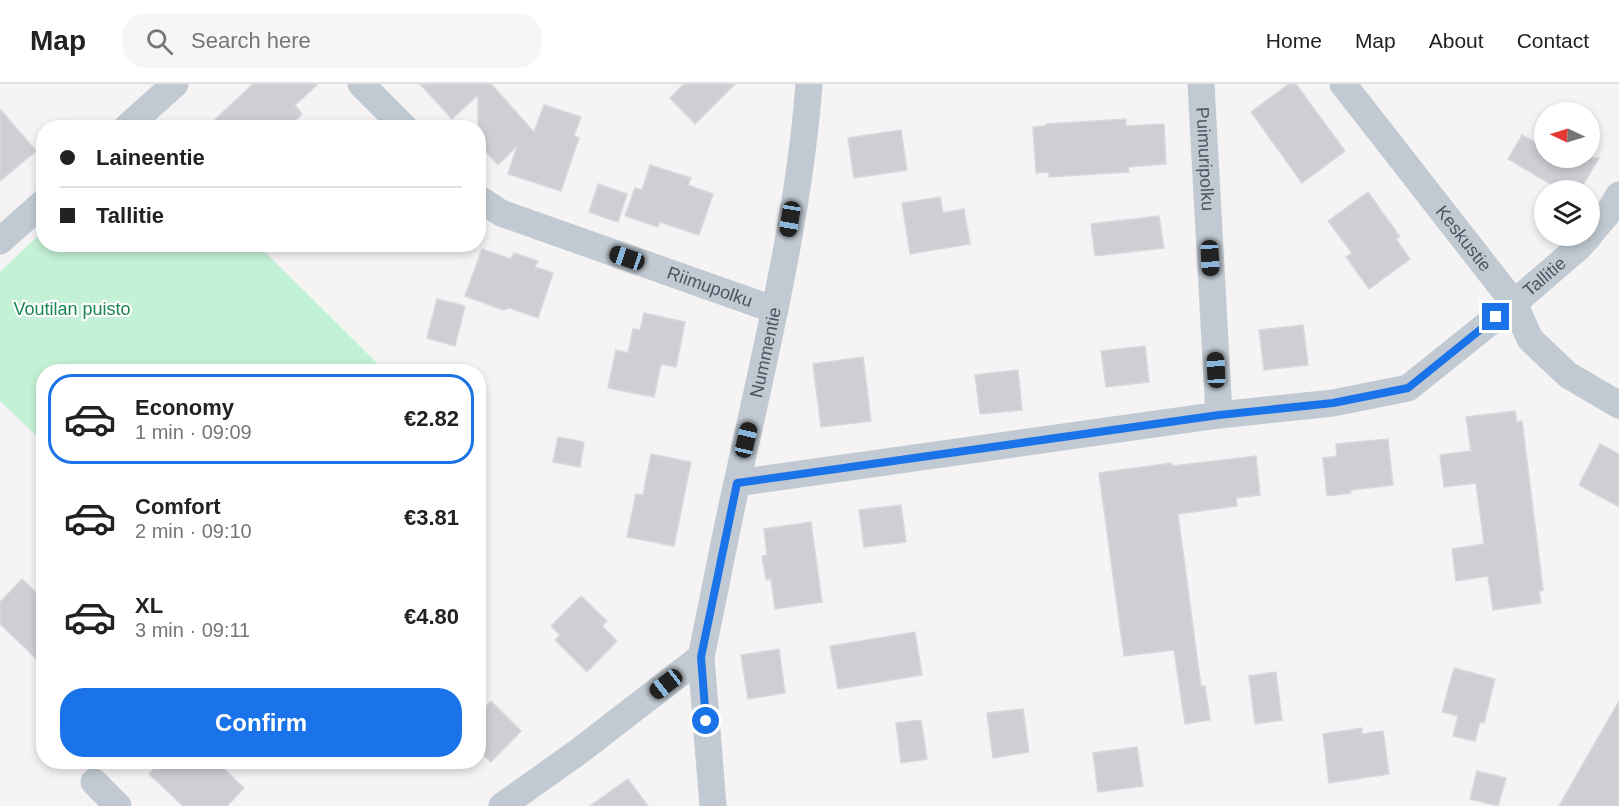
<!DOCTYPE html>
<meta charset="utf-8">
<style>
body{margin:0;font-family:Helvetica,sans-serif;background:#f6f6f6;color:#222;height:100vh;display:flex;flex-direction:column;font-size:22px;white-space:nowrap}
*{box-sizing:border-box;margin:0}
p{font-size:20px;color:#767676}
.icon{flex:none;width:33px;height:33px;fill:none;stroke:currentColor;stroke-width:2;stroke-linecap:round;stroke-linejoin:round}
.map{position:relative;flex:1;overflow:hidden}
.drawer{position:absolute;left:36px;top:280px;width:450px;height:405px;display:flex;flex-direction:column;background:#fff;border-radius:24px;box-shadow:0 3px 9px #0003}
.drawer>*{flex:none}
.banner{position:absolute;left:36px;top:36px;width:450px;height:132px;border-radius:24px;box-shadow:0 3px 9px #0003;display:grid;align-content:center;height:132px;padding:0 24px;background:#fff}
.needle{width:39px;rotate:274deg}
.fabs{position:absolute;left:1534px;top:18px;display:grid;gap:12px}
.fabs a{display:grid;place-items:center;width:66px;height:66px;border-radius:50%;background:#fff;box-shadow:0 3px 9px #0003;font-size:30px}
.end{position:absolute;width:27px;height:27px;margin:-14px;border:8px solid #1a73e8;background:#fff;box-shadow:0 0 0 3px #fff}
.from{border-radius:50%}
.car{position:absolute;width:18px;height:36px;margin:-18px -9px;border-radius:8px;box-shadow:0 0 4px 2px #0007;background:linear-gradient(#222 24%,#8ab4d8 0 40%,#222 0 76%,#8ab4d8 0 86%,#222 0)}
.banner b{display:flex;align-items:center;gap:21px;height:57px;font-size:22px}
.banner b+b{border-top:2px solid #e0e0e0}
.banner i{width:15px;height:15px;background:#222}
ul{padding:10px 0 0;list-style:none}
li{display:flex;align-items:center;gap:18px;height:90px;margin:0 12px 9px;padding:0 12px;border:3px solid transparent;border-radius:24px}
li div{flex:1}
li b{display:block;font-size:22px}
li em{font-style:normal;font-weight:700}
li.on{border-color:#1a73e8}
li>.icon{width:54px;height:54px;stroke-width:1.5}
.primary-button{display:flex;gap:12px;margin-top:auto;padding:12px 24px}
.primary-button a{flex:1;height:69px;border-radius:24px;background:#1a73e8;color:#fff;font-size:24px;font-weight:700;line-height:69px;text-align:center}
header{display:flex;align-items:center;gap:36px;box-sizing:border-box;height:84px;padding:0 30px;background:#fff;border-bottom:2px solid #e0e0e0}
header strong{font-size:28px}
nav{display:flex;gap:33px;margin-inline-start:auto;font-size:21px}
.search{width:420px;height:54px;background:#f6f6f6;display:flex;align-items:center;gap:15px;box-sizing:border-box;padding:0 21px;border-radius:24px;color:#767676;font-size:22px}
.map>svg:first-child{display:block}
.green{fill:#c3f1d5}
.building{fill:#cdcfd5;stroke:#d7d9de;stroke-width:1.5}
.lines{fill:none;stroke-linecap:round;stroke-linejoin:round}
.minor{stroke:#c1cad2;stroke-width:27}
.route{stroke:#1a73e8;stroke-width:8}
.labels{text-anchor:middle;stroke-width:4.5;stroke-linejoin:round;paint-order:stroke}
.street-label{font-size:18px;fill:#4a5661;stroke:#fff}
.park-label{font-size:18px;fill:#17864f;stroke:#fff}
</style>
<header>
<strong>Map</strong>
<div class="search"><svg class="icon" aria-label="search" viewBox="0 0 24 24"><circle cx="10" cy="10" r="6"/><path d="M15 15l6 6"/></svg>Search here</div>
<nav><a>Home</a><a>Map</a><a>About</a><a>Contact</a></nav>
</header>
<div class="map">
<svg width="1619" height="722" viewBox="0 0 1619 722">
<rect width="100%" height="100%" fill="#f5f3f3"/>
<path class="green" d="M 43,147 L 44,160 L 258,161 L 386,288 L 44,288 L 43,358 L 0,317 L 0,188 Z"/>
<path class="building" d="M 253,0 L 318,0 L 295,21 L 302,30 L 288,44 L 206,44 Z
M 420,0 L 491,0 L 534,48 L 544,21 L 581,33 L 574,52 L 579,54 L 561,107 L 508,90 L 517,62 L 498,81 L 478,59 L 478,11 L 452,35 Z
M 684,0 L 735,0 L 695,40 L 670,14 Z
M 1289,0 L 1296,0 L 1345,67 L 1302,99 L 1251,28 Z
M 0,25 L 36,67 L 0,97 Z
M 1126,35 L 1126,42 L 1164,40 L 1166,80 L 1128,83 L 1129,88 L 1049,93 L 1049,88 L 1036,89 L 1033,43 L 1046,42 L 1046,40 Z
M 901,46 L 907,86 L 854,94 L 848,54 Z
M 1522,51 L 1545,64 L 1545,74 L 1599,74 L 1580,106 L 1561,106 L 1508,75 Z
M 650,81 L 691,94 L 688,101 L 713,110 L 699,151 L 660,138 L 658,143 L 625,132 L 635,104 L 642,106 Z
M 598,100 L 627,110 L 618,138 L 589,128 Z
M 1368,108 L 1400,153 L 1396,155 L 1410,175 L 1369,205 L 1346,173 L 1352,169 L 1328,137 Z
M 940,113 L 943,129 L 964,125 L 970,160 L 910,170 L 902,119 Z
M 1159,132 L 1164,164 L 1095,172 L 1091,140 Z
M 482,165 L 511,175 L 514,169 L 538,177 L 535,183 L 553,189 L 538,234 L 510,224 L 503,226 L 465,212 Z
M 437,215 L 465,222 L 455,262 L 427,254 Z
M 644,229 L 685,238 L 676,283 L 661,280 L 654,313 L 608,304 L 616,266 L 628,269 L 633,245 L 640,246 Z
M 1303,241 L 1308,281 L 1264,286 L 1259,246 Z
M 1145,262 L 1149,298 L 1106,303 L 1101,267 Z
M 863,273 L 871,337 L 821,343 L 813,280 Z
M 1018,286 L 1022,326 L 980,330 L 975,291 Z
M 1515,327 L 1517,338 L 1522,337 L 1543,506 L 1539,507 L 1541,519 L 1493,526 L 1488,492 L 1456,497 L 1452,465 L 1484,460 L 1476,399 L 1444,403 L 1440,371 L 1471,367 L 1466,333 Z
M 558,353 L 584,358 L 580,383 L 553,378 Z
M 1388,355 L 1393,401 L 1350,406 L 1351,409 L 1327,412 L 1323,374 L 1337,372 L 1336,360 Z
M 1600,360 L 1619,370 L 1619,423 L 1579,401 Z
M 651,370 L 691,378 L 674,462 L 627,453 L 636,410 L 643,411 Z
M 1256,372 L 1260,411 L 1236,414 L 1237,422 L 1178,430 L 1201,602 L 1205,602 L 1210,636 L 1185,640 L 1174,566 L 1124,572 L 1099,389 L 1171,379 L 1172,382 Z
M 901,421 L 906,458 L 864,463 L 859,426 Z
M 811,438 L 822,518 L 775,525 L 771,495 L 766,496 L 762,472 L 767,471 L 764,445 Z
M 22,495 L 44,516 L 44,582 L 0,540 L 0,518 Z
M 581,512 L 607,537 L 602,542 L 617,557 L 587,588 L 555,556 L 560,551 L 551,542 Z
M 915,548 L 922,591 L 838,605 L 830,562 Z
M 779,565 L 785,609 L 748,615 L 741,571 Z
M 1454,584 L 1495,595 L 1484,639 L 1480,638 L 1475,657 L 1453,652 L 1458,632 L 1442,628 Z
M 1276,588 L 1282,636 L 1255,640 L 1249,592 Z
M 491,617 L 521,647 L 491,678 L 478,666 L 478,630 Z
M 1619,617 L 1619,722 L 1559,722 Z
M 1023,625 L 1029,668 L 993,674 L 987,629 Z
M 921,636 L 927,675 L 901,679 L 896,639 Z
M 1362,644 L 1362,650 L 1383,647 L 1389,690 L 1329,699 L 1323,650 Z
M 1137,663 L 1143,702 L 1098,708 L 1093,669 Z
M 160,678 L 217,678 L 244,704 L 227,722 L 183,722 L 149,690 Z
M 1477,687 L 1506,694 L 1498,722 L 1470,715 Z
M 628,695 L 648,722 L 590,722 Z"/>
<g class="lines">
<g class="minor">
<path d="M 361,0 L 405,44"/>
<path id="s1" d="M 1201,0 L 1219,331"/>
<path id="s2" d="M 1343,0 L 1514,219 L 1530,255 L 1568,291 L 1619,321"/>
<path d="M 126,44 L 175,0"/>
<path id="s3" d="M 478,114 L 501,129 L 775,226"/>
<path d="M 1590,150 L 1608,129 L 1619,111"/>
<path d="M 0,157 L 44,118"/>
<path id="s4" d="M 737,399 L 1219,331 L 1333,319 L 1408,304 L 1514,219 L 1579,163 L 1589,152"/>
<path d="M 701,573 L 713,722"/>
<path d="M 94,698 L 118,722"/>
<path id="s5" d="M 502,722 L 578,668 L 701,573 C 714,512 725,451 739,390 C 767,261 799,132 809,0"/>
</g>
</g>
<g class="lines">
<path class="route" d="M 706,637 L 701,573 L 737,399 L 1219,331 L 1333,319 L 1408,304 L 1496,233"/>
</g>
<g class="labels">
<g class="street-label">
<text dy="6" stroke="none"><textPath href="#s1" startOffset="75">Puimuripolku</textPath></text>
<text dy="6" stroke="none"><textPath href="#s2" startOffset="196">Keskustie</textPath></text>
<text dy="6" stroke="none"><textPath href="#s4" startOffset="854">Tallitie</textPath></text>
<text dy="6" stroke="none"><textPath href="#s3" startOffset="249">Riimupolku</textPath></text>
<text dy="6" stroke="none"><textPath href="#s5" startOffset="560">Nummentie</textPath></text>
</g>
<g class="park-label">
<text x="72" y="231">Voutilan puisto</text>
</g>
</g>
</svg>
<div class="fabs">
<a><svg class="needle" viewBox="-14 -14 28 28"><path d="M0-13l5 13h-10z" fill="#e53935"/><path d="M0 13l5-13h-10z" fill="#767676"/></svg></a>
<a><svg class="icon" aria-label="layers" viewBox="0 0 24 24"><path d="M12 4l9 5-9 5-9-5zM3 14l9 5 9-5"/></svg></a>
</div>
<i class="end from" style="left:706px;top:637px"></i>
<i class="end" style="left:1496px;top:233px"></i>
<i class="car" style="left:790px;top:135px;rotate:189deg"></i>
<i class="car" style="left:627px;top:174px;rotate:289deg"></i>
<i class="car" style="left:1210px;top:174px;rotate:177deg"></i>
<i class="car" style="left:1216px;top:286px;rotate:357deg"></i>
<i class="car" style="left:746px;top:356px;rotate:13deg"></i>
<i class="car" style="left:666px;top:600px;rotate:232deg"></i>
<div class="banner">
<b><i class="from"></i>Laineentie</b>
<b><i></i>Tallitie</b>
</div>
<section class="drawer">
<ul>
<li class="on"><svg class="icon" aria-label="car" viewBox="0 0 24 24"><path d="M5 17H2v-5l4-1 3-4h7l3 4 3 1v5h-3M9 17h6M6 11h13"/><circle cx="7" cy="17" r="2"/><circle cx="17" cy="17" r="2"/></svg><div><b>Economy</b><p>1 min · 09:09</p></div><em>€2.82</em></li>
<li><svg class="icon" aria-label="car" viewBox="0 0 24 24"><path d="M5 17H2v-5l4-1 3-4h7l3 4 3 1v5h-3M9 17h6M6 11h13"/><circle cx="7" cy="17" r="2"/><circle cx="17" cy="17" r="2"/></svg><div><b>Comfort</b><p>2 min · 09:10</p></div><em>€3.81</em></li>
<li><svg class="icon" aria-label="car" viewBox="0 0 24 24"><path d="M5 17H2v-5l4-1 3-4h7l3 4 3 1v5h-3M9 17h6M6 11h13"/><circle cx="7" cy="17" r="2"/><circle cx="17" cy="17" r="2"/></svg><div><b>XL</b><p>3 min · 09:11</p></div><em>€4.80</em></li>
</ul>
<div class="primary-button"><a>Confirm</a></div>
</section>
</div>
